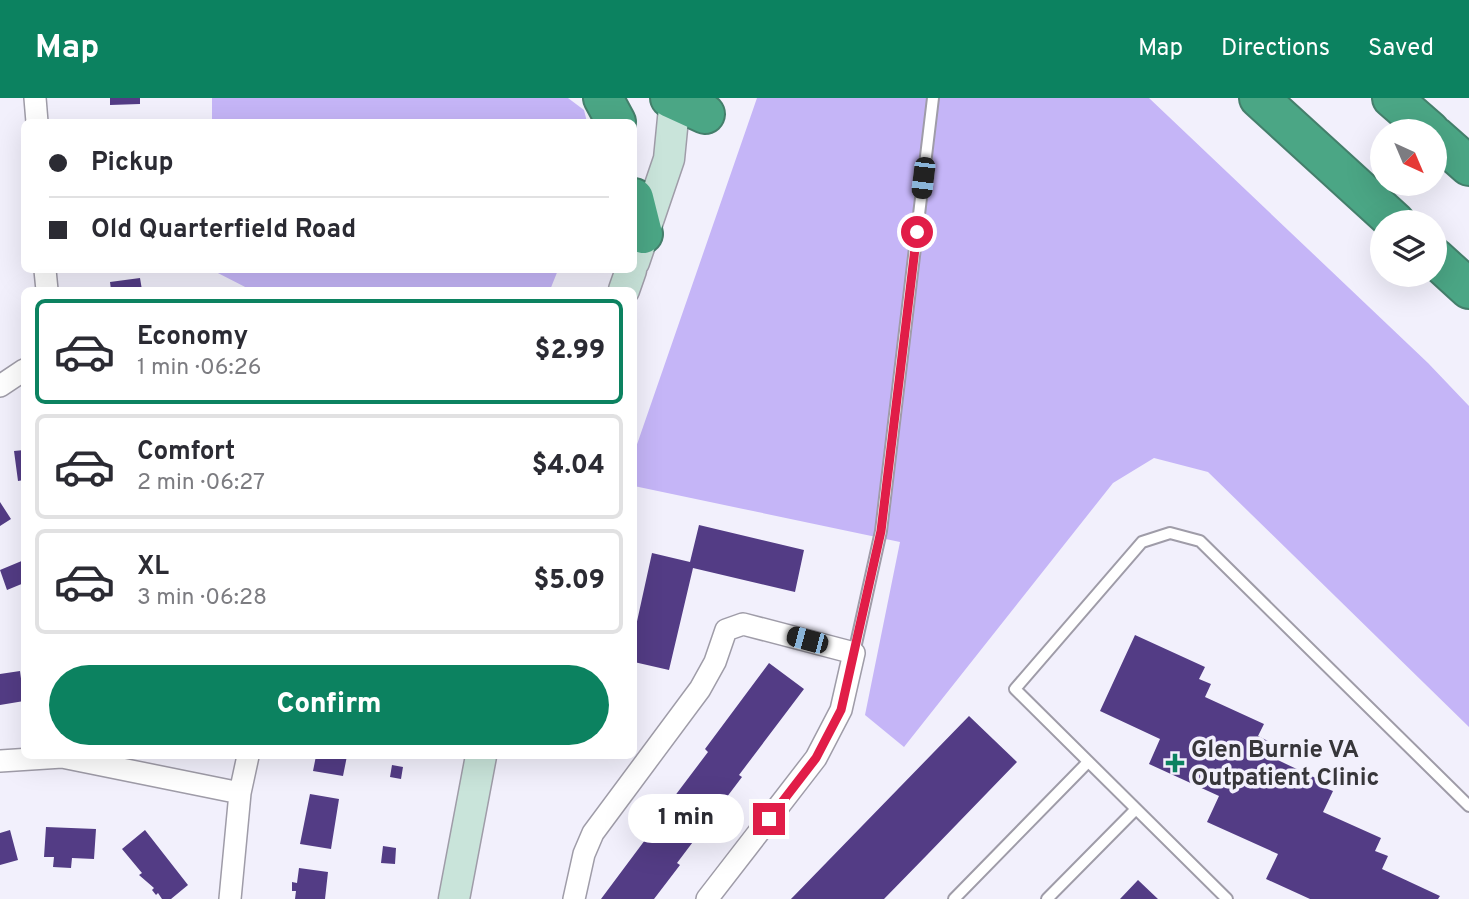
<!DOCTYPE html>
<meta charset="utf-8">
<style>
body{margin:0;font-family:Overpass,sans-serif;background:#f7f7f7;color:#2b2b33;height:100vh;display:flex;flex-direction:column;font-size:26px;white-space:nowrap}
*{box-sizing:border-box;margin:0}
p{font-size:23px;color:#7c7c81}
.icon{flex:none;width:38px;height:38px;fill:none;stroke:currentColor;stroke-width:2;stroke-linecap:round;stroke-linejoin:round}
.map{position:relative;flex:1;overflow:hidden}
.sheet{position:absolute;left:21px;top:189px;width:616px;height:472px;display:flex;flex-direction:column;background:#fff;border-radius:10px;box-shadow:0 7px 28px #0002}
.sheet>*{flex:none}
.banner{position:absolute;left:21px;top:21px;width:616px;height:154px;border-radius:10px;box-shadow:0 7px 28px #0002;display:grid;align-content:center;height:154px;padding:0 28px;background:#fff}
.needle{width:46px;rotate:136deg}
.controls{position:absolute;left:1370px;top:21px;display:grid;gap:14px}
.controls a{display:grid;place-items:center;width:77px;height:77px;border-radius:50%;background:#fff;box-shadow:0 7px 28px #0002;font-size:35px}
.end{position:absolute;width:32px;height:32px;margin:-16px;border:9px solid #e11d48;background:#fff;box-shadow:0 0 0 4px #fff}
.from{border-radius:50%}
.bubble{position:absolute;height:49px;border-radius:24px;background:#fff;box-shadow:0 7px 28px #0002;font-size:23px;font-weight:800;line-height:49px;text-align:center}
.car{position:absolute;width:21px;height:42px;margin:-21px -10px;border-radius:9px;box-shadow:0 0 5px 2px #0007;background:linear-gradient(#222 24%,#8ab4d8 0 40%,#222 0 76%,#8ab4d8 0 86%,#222 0)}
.banner b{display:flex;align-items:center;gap:24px;height:66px;font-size:26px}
.banner b+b{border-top:2px solid #e1e1e2}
.banner i{width:18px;height:18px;background:#2b2b33}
ul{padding:12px 0 0;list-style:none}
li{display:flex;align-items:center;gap:21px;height:105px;margin:0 14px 10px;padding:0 14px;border:4px solid #e1e1e2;border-radius:10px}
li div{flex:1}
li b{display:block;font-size:26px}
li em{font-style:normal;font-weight:800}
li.active{border-color:#0c8260}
li>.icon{width:63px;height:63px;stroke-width:1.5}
.button{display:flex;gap:14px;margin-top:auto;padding:14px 28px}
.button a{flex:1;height:80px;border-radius:42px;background:#0c8260;color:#fff;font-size:28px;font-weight:800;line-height:80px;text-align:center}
header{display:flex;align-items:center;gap:42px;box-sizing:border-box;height:98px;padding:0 35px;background:#0c8260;color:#fff}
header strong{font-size:33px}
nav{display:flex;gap:38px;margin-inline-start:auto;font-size:24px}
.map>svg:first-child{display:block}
.forest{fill:#c5b5f7}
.building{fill:#533c85}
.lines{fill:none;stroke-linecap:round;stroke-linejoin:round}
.service-casing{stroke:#9f9ca8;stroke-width:14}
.minor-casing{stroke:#9f9ca8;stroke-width:24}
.secondary-casing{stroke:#9f9ca8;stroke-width:33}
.motorway-casing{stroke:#447f6b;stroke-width:42}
.service{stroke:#fff;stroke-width:10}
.minor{stroke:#fff;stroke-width:21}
.secondary{stroke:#c9e4da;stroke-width:30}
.motorway{stroke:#4ba685;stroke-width:38}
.route{stroke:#e11d48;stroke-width:9}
.poi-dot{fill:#0c8260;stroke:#f2f0fc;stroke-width:2.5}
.labels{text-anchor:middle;stroke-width:7;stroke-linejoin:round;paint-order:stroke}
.poi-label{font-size:24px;font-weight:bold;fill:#37363a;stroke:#f2f0fc;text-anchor:start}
</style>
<header>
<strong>Map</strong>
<nav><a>Map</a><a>Directions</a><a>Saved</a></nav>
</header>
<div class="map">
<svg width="1469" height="801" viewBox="0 0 1469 801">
<rect width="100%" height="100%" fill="#f2f0fc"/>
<path class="forest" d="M 212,0 L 568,0 L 584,12 L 587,24 L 212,24 Z
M 757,0 L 1149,0 L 1428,265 L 1469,308 L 1469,629 L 1208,374 L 1154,360 L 1113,385 L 904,649 L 865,617 L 900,444 L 634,388 L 634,355 Z
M 212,172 L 558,172 L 550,192 L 251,192 Z"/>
<path class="building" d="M 110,0 L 140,0 L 140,6 L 110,7 Z
M 140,180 L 142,192 L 111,192 L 110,184 Z
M 24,352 L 24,382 L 18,383 L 14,353 Z
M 0,404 L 11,421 L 0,428 Z
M 699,427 L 804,452 L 795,494 L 693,470 L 669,572 L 634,564 L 634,537 L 652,455 L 690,464 Z
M 24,462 L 24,485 L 7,492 L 0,472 Z
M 1135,537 L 1205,569 L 1199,581 L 1211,586 L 1205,599 L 1264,626 L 1258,638 L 1270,644 L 1265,656 L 1322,683 L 1320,688 L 1333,693 L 1323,714 L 1381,740 L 1375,753 L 1388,758 L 1382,771 L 1440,798 L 1438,801 L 1310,801 L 1266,781 L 1278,756 L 1207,724 L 1219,698 L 1149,666 L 1160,641 L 1100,613 Z
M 769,565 L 804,591 L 739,677 L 742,679 L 677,765 L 680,767 L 654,801 L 601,801 L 645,742 L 643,740 L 708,654 L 705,651 Z
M 20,573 L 24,603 L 0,607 L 0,576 Z
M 969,618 L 1017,664 L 927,757 L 884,801 L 791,801 Z
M 316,658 L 347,658 L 343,678 L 313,673 Z
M 392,667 L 403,669 L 401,681 L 390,679 Z
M 310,696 L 339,701 L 331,751 L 300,746 Z
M 46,729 L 96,731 L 94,761 L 72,760 L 71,770 L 53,769 L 54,759 L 44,759 Z
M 10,732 L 18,762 L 0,767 L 0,735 Z
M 145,732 L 188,787 L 171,801 L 162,801 L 158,795 L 156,797 L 152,792 L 154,790 L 139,777 L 142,775 L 122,751 Z
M 383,748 L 396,750 L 395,766 L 381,765 Z
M 299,770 L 328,774 L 325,801 L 295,801 L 296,793 L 292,793 L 292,784 L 297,785 Z
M 1138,782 L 1158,801 L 1120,801 Z"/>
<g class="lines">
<g class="service-casing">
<path id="service" d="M 854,555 L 881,433 L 933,0
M 954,801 L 1088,664
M 1047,801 L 1136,711
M 1227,801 L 1015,591 L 1142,444 L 1170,435 L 1200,443 L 1469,708"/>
</g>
<g class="minor-casing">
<path id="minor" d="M 35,0 L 37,24
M 45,172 L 47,192
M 0,288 L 24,272
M 0,663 L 62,659 L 240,695
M 230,801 L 240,695 L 248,658
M 574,801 L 584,756 L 593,735 L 700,591 L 715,564 L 726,532 L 743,526 L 854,555 L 841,612 L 816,660 L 707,801"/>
</g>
<g class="secondary-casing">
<path id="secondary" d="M 634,164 L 669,61 L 675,0
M 624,192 L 631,172
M 454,801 L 481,658"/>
</g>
<g class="motorway-casing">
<path id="motorway" d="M 603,0 L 616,24
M 670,0 L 705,16
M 1259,0 L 1395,124
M 1392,0 L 1430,33
M 1435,38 L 1469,68
M 634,100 L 643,136
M 1435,160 L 1469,191"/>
</g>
<use href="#service" class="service"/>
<use href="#minor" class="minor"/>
<use href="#secondary" class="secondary"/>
<use href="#motorway" class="motorway"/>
</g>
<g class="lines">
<path class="route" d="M 769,721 L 816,660 L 841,612 L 881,433 L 917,134"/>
</g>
<path class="poi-dot" d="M1171.5 654.5h7v7h7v7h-7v7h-7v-7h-7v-7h7z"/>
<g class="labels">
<g class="poi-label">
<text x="1191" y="659">Glen Burnie VA<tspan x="1191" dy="28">Outpatient Clinic</tspan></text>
</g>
</g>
</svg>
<div class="controls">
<a><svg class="needle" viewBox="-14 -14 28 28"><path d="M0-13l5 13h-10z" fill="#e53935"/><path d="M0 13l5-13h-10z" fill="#7c7c81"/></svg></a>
<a><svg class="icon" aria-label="layers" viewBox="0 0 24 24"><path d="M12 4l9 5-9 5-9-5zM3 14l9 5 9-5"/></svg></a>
</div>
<i class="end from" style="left:917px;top:134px"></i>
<i class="end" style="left:769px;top:721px"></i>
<div class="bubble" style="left:628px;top:696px;width:116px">1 min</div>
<i class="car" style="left:923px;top:80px;rotate:187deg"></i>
<i class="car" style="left:807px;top:542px;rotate:285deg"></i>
<div class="banner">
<b><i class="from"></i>Pickup</b>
<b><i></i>Old Quarterfield Road</b>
</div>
<section class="sheet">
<ul>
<li class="active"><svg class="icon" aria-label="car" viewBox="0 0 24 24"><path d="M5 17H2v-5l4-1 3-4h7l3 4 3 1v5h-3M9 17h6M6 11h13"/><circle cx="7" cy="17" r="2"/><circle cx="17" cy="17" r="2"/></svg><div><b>Economy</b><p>1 min · 06:26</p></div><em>$2.99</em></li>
<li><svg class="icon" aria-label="car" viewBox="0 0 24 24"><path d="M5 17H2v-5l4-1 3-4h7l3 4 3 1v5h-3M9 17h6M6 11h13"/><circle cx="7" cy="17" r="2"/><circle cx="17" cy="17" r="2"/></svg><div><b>Comfort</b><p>2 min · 06:27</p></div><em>$4.04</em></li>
<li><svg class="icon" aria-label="car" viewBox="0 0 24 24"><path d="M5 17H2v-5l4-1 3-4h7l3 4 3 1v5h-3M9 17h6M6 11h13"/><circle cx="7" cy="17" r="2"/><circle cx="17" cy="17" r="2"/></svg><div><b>XL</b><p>3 min · 06:28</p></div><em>$5.09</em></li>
</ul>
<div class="button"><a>Confirm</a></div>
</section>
</div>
